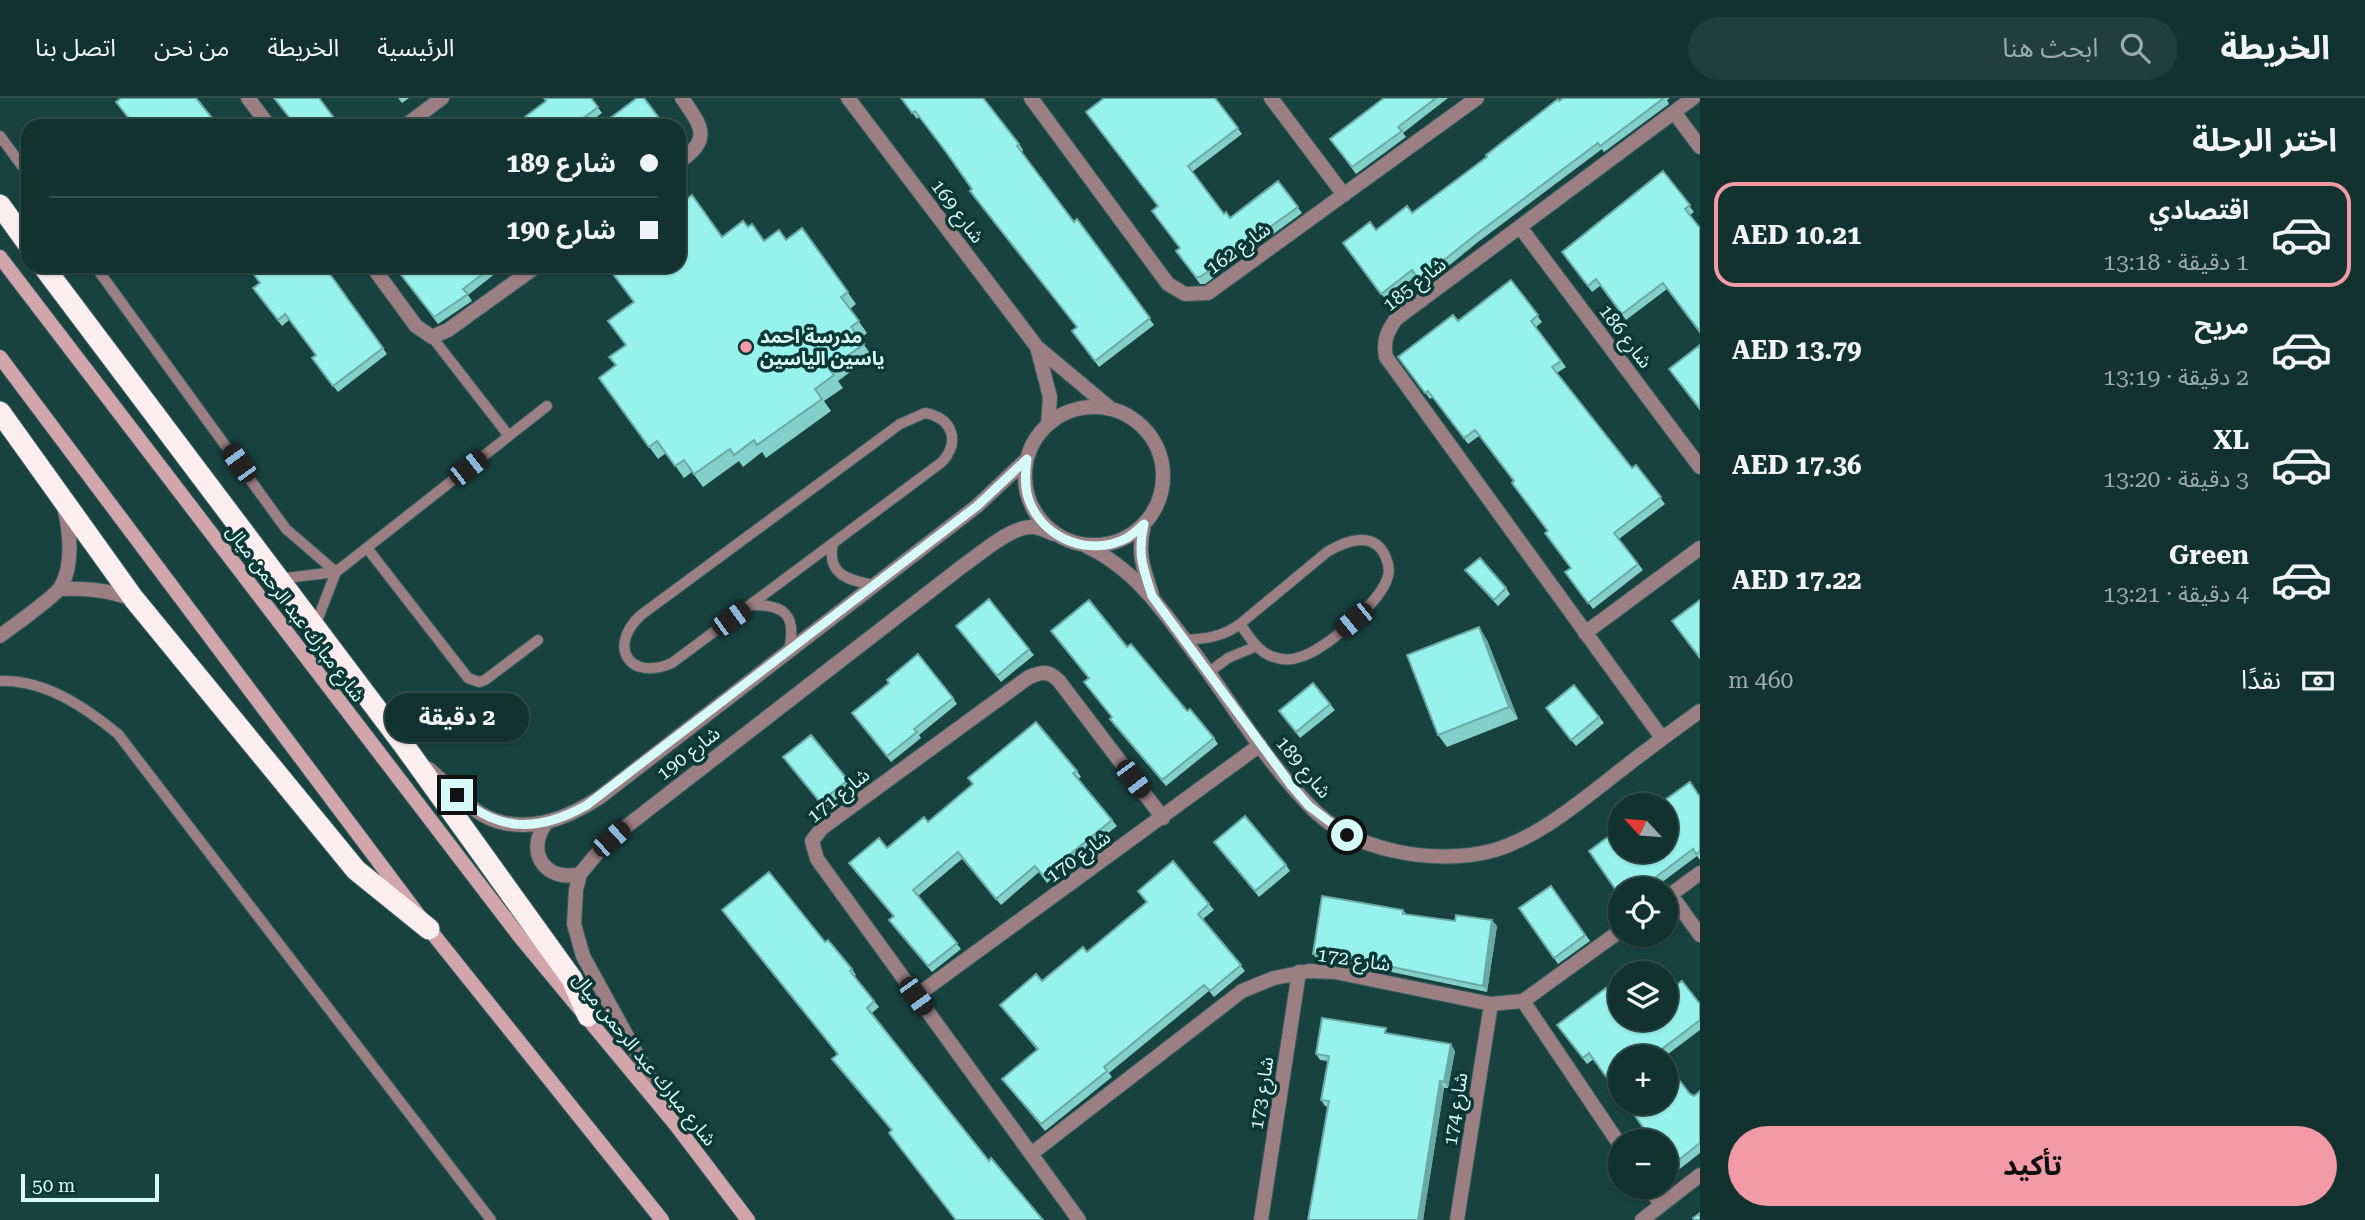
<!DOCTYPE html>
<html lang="ar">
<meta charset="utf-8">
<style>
body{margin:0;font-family:"Roboto Serif","Noto Sans Arabic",serif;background:#1f3e3c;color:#f1f3f6;direction:rtl;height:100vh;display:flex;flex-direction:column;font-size:26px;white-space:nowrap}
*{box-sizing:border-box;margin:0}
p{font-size:23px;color:#9caaab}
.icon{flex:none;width:38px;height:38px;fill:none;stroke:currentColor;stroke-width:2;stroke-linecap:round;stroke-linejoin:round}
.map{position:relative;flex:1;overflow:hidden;direction:ltr}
.sheet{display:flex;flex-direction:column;background:#123230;width:665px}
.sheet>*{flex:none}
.banner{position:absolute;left:21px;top:21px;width:665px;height:154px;border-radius:21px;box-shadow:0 2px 5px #0004,0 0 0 2px #314d4c;direction:rtl;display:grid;align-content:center;height:154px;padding:0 28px;background:#123230}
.needle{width:46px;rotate:296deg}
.fabs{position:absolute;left:1608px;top:695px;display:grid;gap:14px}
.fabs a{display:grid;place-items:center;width:70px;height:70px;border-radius:50%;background:#123230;box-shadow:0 2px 5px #0004,0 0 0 2px #314d4c;font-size:35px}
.scale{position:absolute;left:21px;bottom:18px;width:138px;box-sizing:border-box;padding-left:7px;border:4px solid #d5faf7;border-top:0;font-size:19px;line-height:24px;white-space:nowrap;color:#d5faf7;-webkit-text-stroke:5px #0b3836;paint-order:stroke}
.end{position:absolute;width:32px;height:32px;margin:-16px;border:9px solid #d5faf7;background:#111;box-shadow:0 0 0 4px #111}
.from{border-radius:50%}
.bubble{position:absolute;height:49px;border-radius:24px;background:#123230;box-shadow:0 2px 5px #0004,0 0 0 2px #314d4c;font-size:23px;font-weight:700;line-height:49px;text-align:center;direction:rtl}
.car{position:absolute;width:21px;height:42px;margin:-21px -10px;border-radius:9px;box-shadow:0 0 5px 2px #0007;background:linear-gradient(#222 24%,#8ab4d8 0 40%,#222 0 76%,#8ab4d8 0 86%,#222 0)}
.banner b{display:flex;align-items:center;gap:24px;height:66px;font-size:26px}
.banner b+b{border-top:2px solid #314d4c}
.banner i{width:18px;height:18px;background:#f1f3f6}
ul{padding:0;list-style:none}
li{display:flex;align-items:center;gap:21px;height:105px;margin:0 14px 10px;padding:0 14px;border:4px solid transparent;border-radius:21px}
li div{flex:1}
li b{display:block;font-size:26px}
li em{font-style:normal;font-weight:700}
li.on{border-color:#f39aa7}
li>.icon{width:63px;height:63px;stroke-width:1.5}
h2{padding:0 28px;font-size:32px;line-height:84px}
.pay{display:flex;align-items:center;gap:18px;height:77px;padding:0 28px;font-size:26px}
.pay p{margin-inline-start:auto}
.cta{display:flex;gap:14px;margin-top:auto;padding:14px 28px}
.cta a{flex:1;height:80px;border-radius:42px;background:#f39aa7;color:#111;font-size:28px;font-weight:700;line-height:80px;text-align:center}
header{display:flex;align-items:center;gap:42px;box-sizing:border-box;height:98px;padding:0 35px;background:#123230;border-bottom:2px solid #314d4c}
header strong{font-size:33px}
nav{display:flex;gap:38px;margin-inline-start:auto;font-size:24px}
.search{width:490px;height:63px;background:#1f3e3c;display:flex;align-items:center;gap:18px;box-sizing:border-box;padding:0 24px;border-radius:38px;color:#9caaab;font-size:26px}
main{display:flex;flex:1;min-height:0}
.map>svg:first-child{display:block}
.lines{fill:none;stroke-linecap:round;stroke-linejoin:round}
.service-casing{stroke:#365f5d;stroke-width:12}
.minor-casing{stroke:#365f5d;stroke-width:16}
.secondary-casing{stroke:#365f5d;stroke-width:16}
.motorway-casing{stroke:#365f5d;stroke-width:23}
.service{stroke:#9c7f82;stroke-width:10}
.minor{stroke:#9c7f82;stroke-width:14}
.secondary{stroke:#d2a5ab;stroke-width:14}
.motorway{stroke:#fceeef;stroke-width:21}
.wall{fill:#83d0cb}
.shaded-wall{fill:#6aa9a5}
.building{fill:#98f2ec;stroke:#6aa9a5;stroke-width:2}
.route{stroke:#d5faf7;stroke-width:9}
.poi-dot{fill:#f39aa7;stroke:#0b3836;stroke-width:2.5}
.labels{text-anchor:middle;stroke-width:7;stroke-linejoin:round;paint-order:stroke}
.street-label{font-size:19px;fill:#d5faf7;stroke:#0b3836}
.poi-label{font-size:19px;font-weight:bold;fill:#d5faf7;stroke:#0b3836;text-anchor:start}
</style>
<header>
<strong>الخريطة</strong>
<div class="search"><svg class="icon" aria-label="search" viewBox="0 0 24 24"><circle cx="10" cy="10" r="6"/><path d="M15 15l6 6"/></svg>ابحث هنا</div>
<nav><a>الرئيسية</a><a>الخريطة</a><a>من نحن</a><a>اتصل بنا</a></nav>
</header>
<main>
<section class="sheet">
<h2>اختر الرحلة</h2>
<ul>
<li class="on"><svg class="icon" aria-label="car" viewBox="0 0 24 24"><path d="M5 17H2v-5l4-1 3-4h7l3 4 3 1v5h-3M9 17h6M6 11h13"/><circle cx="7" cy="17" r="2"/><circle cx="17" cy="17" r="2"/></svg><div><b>اقتصادي</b><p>1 دقيقة · 13:18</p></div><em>AED 10.21</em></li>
<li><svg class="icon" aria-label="car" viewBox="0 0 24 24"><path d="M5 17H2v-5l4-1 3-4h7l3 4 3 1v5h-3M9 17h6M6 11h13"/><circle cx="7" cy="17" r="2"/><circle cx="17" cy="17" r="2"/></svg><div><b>مريح</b><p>2 دقيقة · 13:19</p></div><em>AED 13.79</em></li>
<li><svg class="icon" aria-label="car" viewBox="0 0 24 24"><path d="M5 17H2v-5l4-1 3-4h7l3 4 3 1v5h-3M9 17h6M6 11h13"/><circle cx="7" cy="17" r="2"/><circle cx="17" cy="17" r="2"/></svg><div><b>XL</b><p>3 دقيقة · 13:20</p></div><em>AED 17.36</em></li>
<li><svg class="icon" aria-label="car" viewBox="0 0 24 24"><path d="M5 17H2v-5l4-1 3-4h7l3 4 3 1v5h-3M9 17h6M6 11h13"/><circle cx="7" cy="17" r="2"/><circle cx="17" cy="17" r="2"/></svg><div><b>Green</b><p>4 دقيقة · 13:21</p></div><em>AED 17.22</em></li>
</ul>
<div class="pay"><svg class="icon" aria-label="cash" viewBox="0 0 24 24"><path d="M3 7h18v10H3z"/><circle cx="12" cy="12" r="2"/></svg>نقدًا<p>460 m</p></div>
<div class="cta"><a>تأكيد</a></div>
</section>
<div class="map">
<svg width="1700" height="1122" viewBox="0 0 1700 1122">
<rect width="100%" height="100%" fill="#184240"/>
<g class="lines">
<g class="service-casing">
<path id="service" d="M 0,38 L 28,76
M 95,168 L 286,431 L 336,474
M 432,239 L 509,338
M 925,315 C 952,320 961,343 942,364 L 672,565 C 629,584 607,548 641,517 L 900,326 Z
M 833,445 C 826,477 848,482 874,487
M 367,450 L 468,580 L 479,584 L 485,582 L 538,542
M 278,481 L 336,474
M 750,507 C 785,506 797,517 789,552
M 315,528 L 336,474 L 547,308
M 1184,542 C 1204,541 1223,539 1240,526 L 1327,454 C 1347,442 1375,432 1386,460 C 1389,467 1390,474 1387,481 C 1380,504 1324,553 1300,559 C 1292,562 1282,562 1274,559 C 1258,555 1249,538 1240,526
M 1208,575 L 1228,560 L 1257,548
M 0,583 C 44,581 85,609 118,636 L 491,1122"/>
</g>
<g class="minor-casing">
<path id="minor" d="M 248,0 L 269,28
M 848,0 L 1037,249 L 1110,310
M 1031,0 L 1168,186 L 1185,196 L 1208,195 L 1477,0
M 1271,0 L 1344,97
M 1674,14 L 1700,49
M 405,28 L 442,0
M 679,64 C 712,41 702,29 682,0
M 1520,129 L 1700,369
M 372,168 L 416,228 L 432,239 L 448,232 L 537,168
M 1037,249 L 1050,299 L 1048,326
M1025 378a69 69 0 1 1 138 0a69 69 0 1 1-138 0Z
M 1144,426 C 1137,455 1143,469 1152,497
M 1086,448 C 1140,473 1171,524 1206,571 C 1239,617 1269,666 1308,706 C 1332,732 1361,746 1395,753 C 1426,760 1463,761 1495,752 C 1537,739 1572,710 1607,683 C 1637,659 1668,636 1700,613
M 59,491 C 86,490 108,492 133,501
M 1585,535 L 1700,450
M 0,538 C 13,528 52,501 60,490 C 74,468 70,433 64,409
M 1662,640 L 1386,259 C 1383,242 1387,234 1396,221 L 1693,0
M 429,671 C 446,686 463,705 483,717 C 522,738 565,722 600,699 L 977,408 L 1027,361
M 547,724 C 524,753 545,785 580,776
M 1671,797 L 1700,837
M 1666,800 L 1700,775
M 916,898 L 1260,647
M 1523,903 L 1620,1047
M 666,1009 L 583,858 L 574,826 L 576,792 L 580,776 L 600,752 L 623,731 L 964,467 C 982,455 1011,428 1033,429 C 1040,429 1048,434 1054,436
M 1031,1056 L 1242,893 L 1274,880 L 1309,873 L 1335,874 L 1491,906 L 1523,903 L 1620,833
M 1649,1088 L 1661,1107
M 1079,1122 L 817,761 L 812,743 L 822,730 L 1029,579 C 1043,573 1049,573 1059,583 L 1163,720
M 1261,1122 L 1299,874
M 1457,1122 L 1491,906
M 1642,1122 L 1700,1077"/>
</g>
<g class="secondary-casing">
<path id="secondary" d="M 0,159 L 520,839 L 675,1026 L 748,1122
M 0,259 L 429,831 L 662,1122"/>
</g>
<g class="motorway-casing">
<path id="motorway" d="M 0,107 L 28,146
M 43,168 L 406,650 L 572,881 L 588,918
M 0,314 L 134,501 L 356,772 L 429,831"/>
</g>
<use href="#service" class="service"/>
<use href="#minor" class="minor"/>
<use href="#secondary" class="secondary"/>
<use href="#motorway" class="motorway"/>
</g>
<path class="wall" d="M 398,0 L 409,0 L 402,5 Z
M 591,0 L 602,15 L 585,28 L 513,28 Z
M 901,0 L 1019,46 L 1023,52 L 1022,54 L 1074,124 L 1077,121 L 1154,227 L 1099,269 L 1072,233 L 1077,229 L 972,91 L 951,60 L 919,19 L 917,21 Z
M 1215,0 L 1242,36 L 1192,74 L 1224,116 L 1230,120 L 1278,83 L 1302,115 L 1205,186 L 1200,186 L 1176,153 L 1180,150 L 1158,109 Z
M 1384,0 L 1448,0 L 1403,35 L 1406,39 L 1356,76 L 1330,41 Z
M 1563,0 L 1670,0 L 1667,2 L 1669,6 L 1604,54 L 1602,51 L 1478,144 L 1424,188 L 1416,178 L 1386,202 L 1343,145 L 1376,132 L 1412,115 Z
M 1663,73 L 1694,114 L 1690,117 L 1667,191 L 1626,222 L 1600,188 L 1592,194 L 1562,154 Z
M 748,129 L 764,143 L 786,142 L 802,130 L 856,206 L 850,211 L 867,235 L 860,241 L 872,258 L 838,283 L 843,290 L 824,303 L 831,313 L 766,360 L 762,354 L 743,369 L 739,363 L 703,389 L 692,374 L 684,380 L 666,355 L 658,361 L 599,280 L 615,268 L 626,247 L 722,139 Z
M 324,168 L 387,256 L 338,294 L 312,260 L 316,257 L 289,222 L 282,228 L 258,196 L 260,185 Z
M 394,168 L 505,168 L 468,197 L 472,203 L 438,226 Z
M 1511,182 L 1542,224 L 1536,229 L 1566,269 L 1557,275 L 1632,370 L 1636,367 L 1665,406 L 1619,441 L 1643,472 L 1593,511 L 1565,474 L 1571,470 L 1548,433 L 1514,384 L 1479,338 L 1468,346 L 1433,299 L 1430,301 L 1398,259 L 1458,223 Z
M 1465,472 L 1506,490 L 1510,496 L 1498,508 L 1470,478 Z
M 956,528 L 1029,551 L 1034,557 L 1001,584 Z
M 1051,533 L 1127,549 L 1187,613 L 1214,640 L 1218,646 L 1166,688 L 1114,627 L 1110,621 L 1112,619 L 1084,584 L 1089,580 Z
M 1487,542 L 1518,621 L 1447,649 L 1438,637 Z
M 1574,587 L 1604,625 L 1576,648 L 1550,616 Z
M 953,600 L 957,606 L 919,637 L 921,640 L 891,664 L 852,615 Z
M 1330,606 L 1335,612 L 1300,640 L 1279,613 Z
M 783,659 L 848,682 L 852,688 L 825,711 Z
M 1077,673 L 1081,679 L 1078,681 L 1117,728 L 1047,785 L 1039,774 L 1001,807 L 962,761 L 918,798 L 961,851 L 932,874 L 893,828 L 889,822 L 893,818 L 849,765 L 887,750 L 928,724 L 973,686 L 968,680 Z
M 1700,699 L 1700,762 L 1697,758 L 1653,791 L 1620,791 Z
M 1214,744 L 1286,767 L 1290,773 L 1259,799 Z
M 1551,788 L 1590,843 L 1558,866 L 1519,810 Z
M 1138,793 L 1209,806 L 1214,812 L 1203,821 L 1245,873 L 1214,899 L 1209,893 L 1109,975 L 1112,979 L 1045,1033 L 1002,981 L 1037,952 L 1000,907 L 1042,883 L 1087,854 L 1147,804 Z
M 1403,812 L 1407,817 L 1497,828 L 1487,894 L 1363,868 L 1318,862 L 1313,856 Z
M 825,844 L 852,871 L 856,877 L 854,878 L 879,909 L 872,915 L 989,1063 L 1043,1122 L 892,1032 L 836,967 L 832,961 L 837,957 Z
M 1700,906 L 1700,932 L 1664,959 L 1620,959 L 1594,961 L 1587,966 L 1557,927 L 1631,922 Z
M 1391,936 L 1455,953 L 1448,990 L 1444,990 L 1423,1122 L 1308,1122 L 1328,1009 L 1325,1008 L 1321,1002 L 1328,963 L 1320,962 L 1316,956 Z
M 1700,993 L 1700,1055 L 1676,1074 L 1666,1061 L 1690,996 L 1694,998 Z"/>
<path class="shaded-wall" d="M 1479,529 L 1487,542 L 1518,621 L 1509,609 Z
M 1492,822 L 1497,828 L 1487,894 L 1483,888 Z
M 1451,946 L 1455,953 L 1448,990 L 1444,984 Z
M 1440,983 L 1444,990 L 1423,1122 L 1418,1122 Z"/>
<path class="building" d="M 121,0 L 196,0 L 217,26 L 214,28 L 148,28 L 146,25 L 142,28 L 135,28 L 116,4 Z
M 274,0 L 319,0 L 340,28 L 291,28 L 286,21 L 289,19 Z
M 544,0 L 591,0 L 598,9 L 573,28 L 513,28 L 546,3 Z
M 637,0 L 644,0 L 665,28 L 614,28 L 609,21 Z
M 901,0 L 983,0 L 1019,46 L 1017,48 L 1074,124 L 1077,121 L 1150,220 L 1095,263 L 1072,233 L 1077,229 L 970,93 L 972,91 L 946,54 L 915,13 L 912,15 Z
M 1104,0 L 1215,0 L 1238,30 L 1188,68 L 1224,116 L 1226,114 L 1230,120 L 1278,83 L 1298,109 L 1200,179 L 1196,179 L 1176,153 L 1180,150 L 1152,113 L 1158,108 L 1086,14 Z
M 1384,0 L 1436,0 L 1398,29 L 1402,33 L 1352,69 L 1330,41 Z
M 1563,0 L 1664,0 L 1600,48 L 1598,45 L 1474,138 L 1419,182 L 1412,172 L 1381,196 L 1343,145 L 1370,124 L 1376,132 L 1407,108 L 1412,115 L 1487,59 L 1486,57 L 1558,1 L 1559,3 Z
M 1663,73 L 1690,107 L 1685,111 L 1700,130 L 1700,234 L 1663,185 L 1622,216 L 1596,181 L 1588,188 L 1562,154 Z
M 692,97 L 722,139 L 743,123 L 748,129 L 752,126 L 764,143 L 779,132 L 786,142 L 802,130 L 848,194 L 841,199 L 859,223 L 851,229 L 864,246 L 829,271 L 834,277 L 815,291 L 822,301 L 757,347 L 754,342 L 734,357 L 730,351 L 694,376 L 684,362 L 675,368 L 657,343 L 649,349 L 599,280 L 616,267 L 609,259 L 626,247 L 608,223 L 634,204 L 607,168 L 679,168 L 679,107 Z
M 248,168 L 324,168 L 383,250 L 333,288 L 312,260 L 316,257 L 285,216 L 278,222 L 253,190 L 260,185 Z
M 394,168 L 493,168 L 463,191 L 468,196 L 434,219 Z
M 1511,182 L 1538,217 L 1531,223 L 1561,263 L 1552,269 L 1632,370 L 1636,367 L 1661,399 L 1614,435 L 1638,466 L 1588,505 L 1565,474 L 1571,470 L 1545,435 L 1548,433 L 1512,385 L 1514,383 L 1475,332 L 1464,340 L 1428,293 L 1425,295 L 1398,259 L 1453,217 L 1458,223 Z
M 1700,247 L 1700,311 L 1669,271 Z
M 1480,460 L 1506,490 L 1494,502 L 1465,472 Z
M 989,501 L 1029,551 L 997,578 L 956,528 Z
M 1089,502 L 1127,549 L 1131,546 L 1187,613 L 1190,611 L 1214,640 L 1162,682 L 1110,621 L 1112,619 L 1084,584 L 1089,580 L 1051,533 Z
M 1700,502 L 1700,560 L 1672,523 Z
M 1479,529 L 1509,609 L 1438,637 L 1407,557 Z
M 918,556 L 953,600 L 914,631 L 917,634 L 887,658 L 852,615 L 889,585 L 887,582 Z
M 1313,585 L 1330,606 L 1296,634 L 1279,613 Z
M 1574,587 L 1599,619 L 1571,642 L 1546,610 Z
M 1036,624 L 1077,673 L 1073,675 L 1112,722 L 1043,778 L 1035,768 L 996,801 L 958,754 L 913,792 L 957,845 L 928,868 L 889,822 L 894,818 L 849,765 L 879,740 L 887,750 L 924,719 L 928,724 L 973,686 L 968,680 Z
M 811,637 L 848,682 L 820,704 L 783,659 Z
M 1690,684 L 1700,699 L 1700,753 L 1696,756 L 1693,751 L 1640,791 L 1620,791 L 1620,798 L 1589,753 L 1620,730 L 1620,752 L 1666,752 L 1666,707 L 1658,707 Z
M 1245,718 L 1286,767 L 1255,793 L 1214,744 Z
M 1173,763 L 1209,806 L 1198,816 L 1241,867 L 1210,893 L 1204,887 L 1104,969 L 1107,973 L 1041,1026 L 1002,981 L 1038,951 L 1000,907 L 1036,876 L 1042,883 L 1083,849 L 1087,854 L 1147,804 L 1138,793 Z
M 769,774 L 825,844 L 828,842 L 852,871 L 850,873 L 874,903 L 867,910 L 989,1063 L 991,1060 L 1043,1122 L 956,1122 L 889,1035 L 892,1032 L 832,961 L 838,956 L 722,812 Z
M 1551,788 L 1585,837 L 1554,860 L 1519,810 Z
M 1322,798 L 1403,812 L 1403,816 L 1455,823 L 1456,817 L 1492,822 L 1483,888 L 1359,862 L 1313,856 Z
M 1682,883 L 1700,906 L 1700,922 L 1658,954 L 1662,959 L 1620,959 L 1620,998 L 1589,955 L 1583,960 L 1557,927 L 1606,890 L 1620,909 L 1620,920 L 1630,920 L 1631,922 L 1633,920 L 1666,920 L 1666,895 Z
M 1322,920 L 1386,930 L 1385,935 L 1451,946 L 1444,984 L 1440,983 L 1418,1122 L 1308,1122 L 1329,1003 L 1321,1002 L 1329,958 L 1316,956 Z
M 1666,965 L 1690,996 L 1694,998 L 1700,993 L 1700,1045 L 1671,1068 L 1666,1061 L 1666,1043 L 1653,1043 L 1625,1004 L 1666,1004 Z
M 1700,1115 L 1700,1122 L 1694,1122 L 1693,1120 Z"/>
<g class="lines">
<path class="route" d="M 457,697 C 499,735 539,734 587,707 L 977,408 L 1027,361 C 1025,376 1024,391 1030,405 C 1046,442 1090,459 1127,440 C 1133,436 1139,431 1144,426 C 1137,456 1143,470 1152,498 L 1291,687 L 1309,708 L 1347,737"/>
</g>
<circle class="poi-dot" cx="746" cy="249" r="7"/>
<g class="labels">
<g class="street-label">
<text transform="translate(958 113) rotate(53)" y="7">شارع 169</text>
<text transform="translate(1238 150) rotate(-36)" y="7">شارع 162</text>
<text transform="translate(1414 186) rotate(-38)" y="7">شارع 185</text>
<text transform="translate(1626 238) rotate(53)" y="7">شارع 186</text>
<text transform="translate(296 515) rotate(53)" y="7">شارع مبارك عبد الرحمن ميال</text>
<text transform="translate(688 655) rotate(-38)" y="7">شارع 190</text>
<text transform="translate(1304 669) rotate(50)" y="7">شارع 189</text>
<text transform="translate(838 697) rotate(-39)" y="7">شارع 171</text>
<text transform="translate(1078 758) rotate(-36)" y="7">شارع 170</text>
<text transform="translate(1354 861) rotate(8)" y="7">شارع 172</text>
<text transform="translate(645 961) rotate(51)" y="7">شارع مبارك عبد الرحمن ميال</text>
<text transform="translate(1261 995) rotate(-81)" y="7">شارع 173</text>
<text transform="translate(1455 1011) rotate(-81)" y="7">شارع 174</text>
</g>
<g class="poi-label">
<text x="760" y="245">مدرسة احمد<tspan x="760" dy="22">ياسين الياسين</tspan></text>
</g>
</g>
</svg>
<div class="fabs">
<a><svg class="needle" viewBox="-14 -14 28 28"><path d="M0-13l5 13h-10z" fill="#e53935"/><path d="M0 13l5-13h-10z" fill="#9caaab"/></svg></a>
<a><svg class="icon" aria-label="locate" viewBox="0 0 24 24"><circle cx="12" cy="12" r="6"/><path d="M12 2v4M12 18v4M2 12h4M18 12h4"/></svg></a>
<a><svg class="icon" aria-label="layers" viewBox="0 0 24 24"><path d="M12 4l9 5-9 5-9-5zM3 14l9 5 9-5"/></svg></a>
<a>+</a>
<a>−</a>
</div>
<div class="scale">50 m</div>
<i class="end from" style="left:1347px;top:737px"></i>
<i class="end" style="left:457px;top:697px"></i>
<div class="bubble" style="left:385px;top:595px;width:144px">2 دقيقة</div>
<i class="car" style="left:239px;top:365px;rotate:324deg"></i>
<i class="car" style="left:468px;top:370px;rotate:52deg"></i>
<i class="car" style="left:731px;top:521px;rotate:54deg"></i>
<i class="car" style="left:1354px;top:522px;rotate:231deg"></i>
<i class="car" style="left:1133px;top:681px;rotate:143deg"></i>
<i class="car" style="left:611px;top:741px;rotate:48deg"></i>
<i class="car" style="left:916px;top:898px;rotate:144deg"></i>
<div class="banner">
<b><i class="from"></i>شارع 189</b>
<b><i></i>شارع 190</b>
</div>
</div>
</main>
